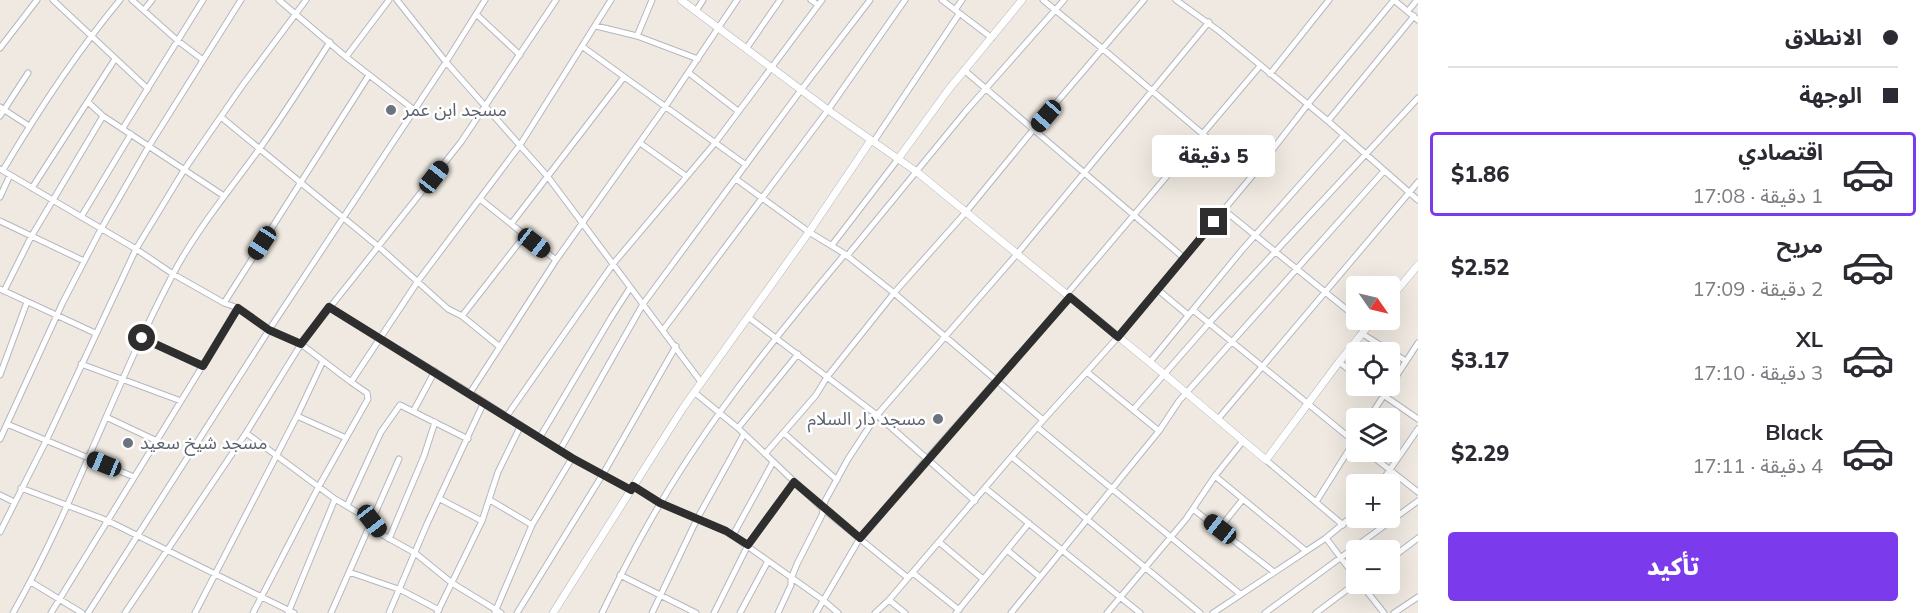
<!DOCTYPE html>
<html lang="ar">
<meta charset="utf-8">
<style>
body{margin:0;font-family:Mulish,"Noto Sans Arabic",sans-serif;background:#f2f2f3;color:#2b2b33;direction:rtl;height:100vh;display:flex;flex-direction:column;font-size:22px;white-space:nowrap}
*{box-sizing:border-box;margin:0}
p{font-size:20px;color:#7c7c81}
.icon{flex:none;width:33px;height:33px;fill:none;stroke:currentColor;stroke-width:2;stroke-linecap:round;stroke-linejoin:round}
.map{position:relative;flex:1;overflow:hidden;direction:ltr}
.panel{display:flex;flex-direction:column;background:#fff;width:510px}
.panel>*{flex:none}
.banner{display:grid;align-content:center;height:132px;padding:0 30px;background:#fff}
.needle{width:39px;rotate:124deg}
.buttons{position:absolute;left:1346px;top:276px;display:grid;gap:12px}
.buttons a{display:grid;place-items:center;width:54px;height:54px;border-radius:6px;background:#fff;box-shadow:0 6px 24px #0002;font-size:30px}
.end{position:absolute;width:27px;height:27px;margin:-14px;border:8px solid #2e2e2e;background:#fff;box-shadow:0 0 0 3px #fff}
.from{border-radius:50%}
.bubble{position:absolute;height:42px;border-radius:6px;background:#fff;box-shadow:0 6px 24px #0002;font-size:20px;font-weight:800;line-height:42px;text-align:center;direction:rtl}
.car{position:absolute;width:18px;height:36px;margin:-18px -9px;border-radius:8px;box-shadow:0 0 4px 2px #0007;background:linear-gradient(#222 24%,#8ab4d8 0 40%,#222 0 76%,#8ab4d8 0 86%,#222 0)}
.banner b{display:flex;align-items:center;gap:21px;height:57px;font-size:22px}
.banner b+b{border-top:2px solid #e1e1e2}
.banner i{width:15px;height:15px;background:#2b2b33}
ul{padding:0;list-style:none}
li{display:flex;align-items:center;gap:18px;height:84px;margin:0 12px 9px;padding:0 18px;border:3px solid transparent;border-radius:6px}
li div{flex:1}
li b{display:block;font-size:22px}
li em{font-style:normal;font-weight:800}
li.selected{border-color:#7c3aed}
li>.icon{width:54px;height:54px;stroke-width:1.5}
.button{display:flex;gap:12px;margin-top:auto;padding:12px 30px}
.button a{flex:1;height:69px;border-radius:6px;background:#7c3aed;color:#fff;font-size:24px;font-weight:800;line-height:69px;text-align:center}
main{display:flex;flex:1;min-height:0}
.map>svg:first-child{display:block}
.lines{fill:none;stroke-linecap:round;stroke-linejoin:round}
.street-casing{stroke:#b4b7c1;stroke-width:7}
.secondary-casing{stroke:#b4b7c1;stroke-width:8}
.street{stroke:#fff;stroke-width:5}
.secondary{stroke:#fff;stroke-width:7}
.route{stroke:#2e2e2e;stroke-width:8}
.worship-dot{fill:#6b7280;stroke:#fff;stroke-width:2}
.labels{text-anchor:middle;stroke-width:5;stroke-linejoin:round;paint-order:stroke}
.worship-label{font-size:18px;fill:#5b616d;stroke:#fff;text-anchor:start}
</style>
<main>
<section class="panel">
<div class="banner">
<b><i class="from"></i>الانطلاق</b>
<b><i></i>الوجهة</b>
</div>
<ul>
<li class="selected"><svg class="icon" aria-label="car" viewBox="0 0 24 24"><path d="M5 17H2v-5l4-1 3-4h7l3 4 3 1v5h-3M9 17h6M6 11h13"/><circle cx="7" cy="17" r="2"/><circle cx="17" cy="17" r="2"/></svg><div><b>اقتصادي</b><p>1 دقيقة · 17:08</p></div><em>$1.86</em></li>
<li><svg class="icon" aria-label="car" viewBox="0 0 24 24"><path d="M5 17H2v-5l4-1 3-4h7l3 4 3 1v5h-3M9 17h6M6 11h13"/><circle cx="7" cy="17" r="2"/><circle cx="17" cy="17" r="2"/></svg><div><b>مريح</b><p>2 دقيقة · 17:09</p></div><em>$2.52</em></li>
<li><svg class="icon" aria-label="car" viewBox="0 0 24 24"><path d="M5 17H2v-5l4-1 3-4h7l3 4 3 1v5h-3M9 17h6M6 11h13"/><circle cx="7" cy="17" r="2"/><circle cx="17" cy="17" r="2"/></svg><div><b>XL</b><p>3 دقيقة · 17:10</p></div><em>$3.17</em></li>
<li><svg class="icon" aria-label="car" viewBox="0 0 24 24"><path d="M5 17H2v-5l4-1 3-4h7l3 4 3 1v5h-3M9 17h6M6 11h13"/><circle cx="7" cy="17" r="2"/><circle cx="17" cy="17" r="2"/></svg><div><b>Black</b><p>4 دقيقة · 17:11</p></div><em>$2.29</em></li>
</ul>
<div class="button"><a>تأكيد</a></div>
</section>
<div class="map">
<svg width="1418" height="613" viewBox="0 0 1418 613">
<rect width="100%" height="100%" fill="#efe9e1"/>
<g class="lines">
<g class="street-casing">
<path id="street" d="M 53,0 L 148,89
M 132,0 L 178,41 L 203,60
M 279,0 L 346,57 L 413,109
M 397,0 L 446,62 L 548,177 L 701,382
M 811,0 L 818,5
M 942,0 L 992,38
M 1043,0 L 1103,49 L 1252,176
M 1176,0 L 1219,31 L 1328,121 L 1418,200
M 1394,0 L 1418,20
M 144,10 L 152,0
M 955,10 L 962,0
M 696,11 L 703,0
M 1408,11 L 1417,0
M 476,14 L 520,55
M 596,26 L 637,36 L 698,59
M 637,36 L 652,0
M 583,47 L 746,165
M 0,48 L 37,0
M 746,49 L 780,0
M 346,57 L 389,0
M 964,70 L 1184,258
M 689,73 L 738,111
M 1270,74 L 1329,0
M 88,102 L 103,116 L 224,196
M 0,107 L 29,126
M 0,116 L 28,73
M 221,117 L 379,247 L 448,309 L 462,316 L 500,347
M 1328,121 L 1414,16
M 123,128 L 203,0
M 874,141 L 959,14
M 640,143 L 686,176
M 0,169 L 136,249 L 173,274 L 224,303 L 238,308 L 269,330 L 301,344 L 351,382 L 418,281 L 520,145 L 611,0
M 3,170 C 38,111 76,53 120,0
M 736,179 L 809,232 L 845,254 L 894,293 L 1043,420
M 32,188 L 115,59
M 0,197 L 10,175
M 480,199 L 556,260
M 1224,210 L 1356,317
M 81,217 L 131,134
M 0,221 L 84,261
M 511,224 L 624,77
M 832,245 L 898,159
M 847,256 L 966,111 L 1064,0
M 0,289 L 95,333
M 1157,289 L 1188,315
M 4,291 L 31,237 L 103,116
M 1067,294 L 1260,66
M 224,303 L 369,75
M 329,307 L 470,393 L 556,260 L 665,107 L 737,0
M 1193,310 L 1356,443
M 462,316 L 525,235
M 748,317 L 877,415 L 975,501
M 1359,320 L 1367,326
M 663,330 L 828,110 L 905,0
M 1361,333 L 1406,361
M 142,338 L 203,366
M 1150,362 L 1242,250 L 1344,135
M 1339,362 L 1356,375
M 81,364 L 181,401
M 1087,372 L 1159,431
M 0,375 L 27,302
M 1370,386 L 1418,419
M 694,392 L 738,428 L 822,508 L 908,578
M 470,393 L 572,458 L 631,490
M 414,410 L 435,371
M 1133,410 L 1209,323 L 1418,98
M 297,416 L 346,438
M 106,417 L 157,441
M 506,417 L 613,264 L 715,143 L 822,0
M 1369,418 L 1418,343
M 1218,419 L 1418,182
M 7,424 L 134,477
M 1037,427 L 1240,594
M 738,428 L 798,354
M 246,433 L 335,499 L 372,521 L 381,534 L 415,553 L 452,583 L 501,613
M 784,433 L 837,480
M 540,437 L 612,316 L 630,288
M 0,439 L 63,302 L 101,229 L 149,146 L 241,0
M 560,450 L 643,304 L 801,90 L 870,0
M 1367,452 L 1418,492
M 765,454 L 816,395 L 827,377 L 894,293 L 966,212 L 1033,130 L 1144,0
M 1012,457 L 1200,613
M 1266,460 L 1343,525
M 1215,476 L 1306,551
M 1380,484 L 1418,429
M 633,486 L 660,503 L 726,531 L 823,600 L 838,613
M 21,488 L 106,520 L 294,613
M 985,488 L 1140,613
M 0,495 L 14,502
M 440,499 L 482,521
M 490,500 L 532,525
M 1316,502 L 1355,440
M 347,506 L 381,432 L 400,405 L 468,439
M 1193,509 L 1274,572
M 1219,529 L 1243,499
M 0,532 L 47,439 L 136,249 L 184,170 L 242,86 L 306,0
M 733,535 L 773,462
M 1326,538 L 1356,578
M 389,539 L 424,456 L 435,422
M 939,542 L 983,579
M 1007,550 L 1040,577
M 1389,560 L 1418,538
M 349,572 L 401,590 L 439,610
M 913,573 L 959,610
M 620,575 L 696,613
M 31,582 L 82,613
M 1361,584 L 1384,613
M 889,600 L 905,613
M 495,612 L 532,525 L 572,458
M 13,613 C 75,504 114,386 172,276 C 196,230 230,190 260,148 C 284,114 307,78 330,42
M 51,613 L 238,308
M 88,613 L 269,330 L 446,62 L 485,0
M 125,613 L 246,433 L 301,344 L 461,142 L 556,0
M 195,613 L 297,416 L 323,361
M 253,613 L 319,486 L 368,399 L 367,393 L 351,382
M 288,613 L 335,499
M 331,613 L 399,459
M 389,613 L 427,524 L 484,402
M 437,613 L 482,521 L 498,472 L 521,425
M 517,613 L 603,474 L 676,346
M 602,613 C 620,576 639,539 660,504 C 712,415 779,333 845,254
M 652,613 L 697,519 L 744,434
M 714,613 L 748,545 L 794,482
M 740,613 L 768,561
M 778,613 L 791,585 L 791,579 L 797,564 L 822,515 L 825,501 L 848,459 L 877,415 L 1017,254 L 1209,22
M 816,613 L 860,538 L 926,460 L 1070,297
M 875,613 L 889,600 L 1037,427 L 1118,337 L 1252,176 L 1308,104 L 1394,0
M 956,613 L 1029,523
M 1011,613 L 1159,431 L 1179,401 L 1384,171
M 1107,613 L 1186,519 L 1215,476 L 1243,441
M 1213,613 L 1326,538 L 1356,513
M 1265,613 L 1418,501
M 1316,613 L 1356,583
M 1394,613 L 1418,597"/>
</g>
<g class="secondary-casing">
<path id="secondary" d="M 681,0 L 828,110 L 917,172 L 1164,374 L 1266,460 L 1339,362 L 1373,320
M 898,159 L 949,89 L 1022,0
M 1389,300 L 1418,265
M 553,613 L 683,408 L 809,232 L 871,140"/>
</g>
<use href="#street" class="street"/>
<use href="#secondary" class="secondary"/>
</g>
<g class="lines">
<path class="route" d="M 142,338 L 203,366 L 238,308 L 269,330 L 301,344 L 329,307 L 572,458 L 631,490 L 633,486 L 660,503 L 726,531 L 748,545 L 794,482 L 860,538 L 1070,297 L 1118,337 L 1214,222"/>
</g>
<g class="worship-dot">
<circle cx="391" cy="110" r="6"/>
<circle cx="938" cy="419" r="6"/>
<circle cx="128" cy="443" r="6"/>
</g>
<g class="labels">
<g class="worship-label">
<text x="403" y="116">مسجد ابن عمر</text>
<text x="926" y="425" text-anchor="end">مسجد دار السلام</text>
<text x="140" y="449">مسجد شيخ سعيد</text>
</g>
</g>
</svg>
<div class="buttons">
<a><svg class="needle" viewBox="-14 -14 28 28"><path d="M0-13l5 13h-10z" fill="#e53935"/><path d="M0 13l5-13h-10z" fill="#7c7c81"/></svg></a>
<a><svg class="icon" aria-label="locate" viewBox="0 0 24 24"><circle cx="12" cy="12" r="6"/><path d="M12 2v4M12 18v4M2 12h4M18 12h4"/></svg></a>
<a><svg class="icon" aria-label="layers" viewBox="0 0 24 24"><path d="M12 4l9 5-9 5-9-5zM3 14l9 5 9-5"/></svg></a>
<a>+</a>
<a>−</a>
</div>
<i class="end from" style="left:142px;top:338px"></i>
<i class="end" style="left:1214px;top:222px"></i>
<div class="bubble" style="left:1152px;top:135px;width:123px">5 دقيقة</div>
<i class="car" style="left:1046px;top:116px;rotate:221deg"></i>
<i class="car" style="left:434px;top:177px;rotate:38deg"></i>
<i class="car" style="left:262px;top:243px;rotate:213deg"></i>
<i class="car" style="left:534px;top:243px;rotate:128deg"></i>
<i class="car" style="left:104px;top:464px;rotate:292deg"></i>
<i class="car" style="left:372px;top:521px;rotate:142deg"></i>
<i class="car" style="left:1220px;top:529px;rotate:308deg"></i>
</div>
</main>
